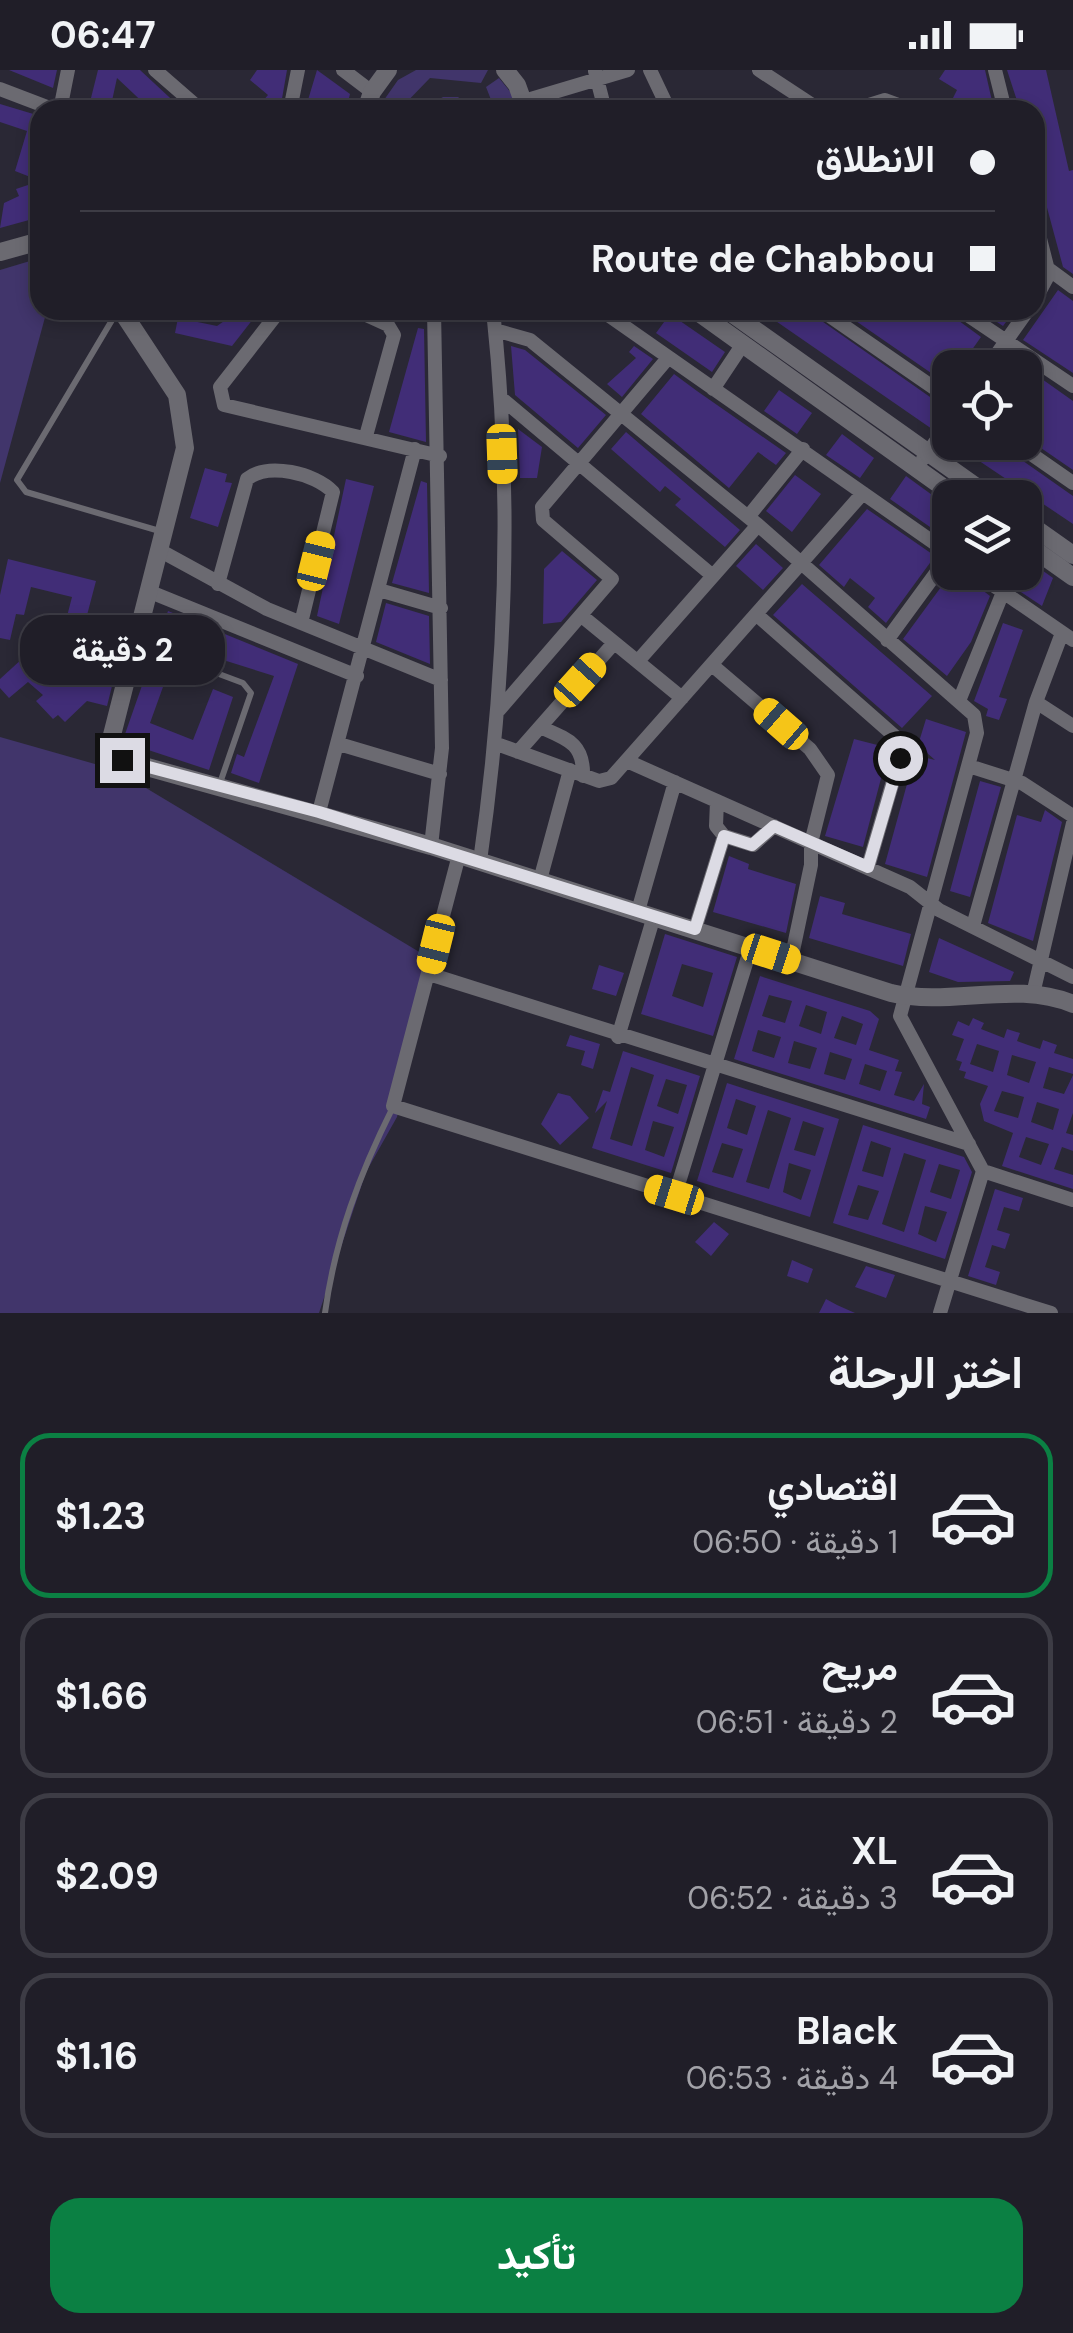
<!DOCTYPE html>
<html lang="ar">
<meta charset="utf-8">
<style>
body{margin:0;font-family:"DM Sans",Vazirmatn,sans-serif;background:#282730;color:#f1f3f6;direction:rtl;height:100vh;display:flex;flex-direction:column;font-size:38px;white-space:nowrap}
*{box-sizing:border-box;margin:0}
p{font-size:32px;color:#a2a2a8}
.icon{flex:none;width:55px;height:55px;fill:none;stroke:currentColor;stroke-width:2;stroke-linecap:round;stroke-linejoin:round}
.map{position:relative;height:1243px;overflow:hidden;direction:ltr}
.side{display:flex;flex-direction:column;background:#201e28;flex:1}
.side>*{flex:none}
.guide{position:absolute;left:30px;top:30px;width:1015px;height:220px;border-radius:30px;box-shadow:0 5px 15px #0003,0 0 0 2px #3d3c45;direction:rtl;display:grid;align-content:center;height:220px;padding:0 50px;background:#201e28}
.tools{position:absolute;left:932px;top:280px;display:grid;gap:20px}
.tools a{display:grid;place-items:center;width:110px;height:110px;border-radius:20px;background:#201e28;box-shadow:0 5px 15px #0003,0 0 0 2px #3d3c45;font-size:50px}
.end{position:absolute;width:45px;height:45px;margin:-22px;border:12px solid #dcdbe4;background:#111;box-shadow:0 0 0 5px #111}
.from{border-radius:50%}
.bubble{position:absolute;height:70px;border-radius:30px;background:#201e28;box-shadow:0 5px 15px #0003,0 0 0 2px #3d3c45;font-size:32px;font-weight:700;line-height:70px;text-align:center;direction:rtl}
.car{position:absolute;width:30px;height:60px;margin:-30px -15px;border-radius:12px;box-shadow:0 0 8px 2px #0007;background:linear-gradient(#f5c518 24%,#345 0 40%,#f5c518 0 76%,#345 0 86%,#f5c518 0)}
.guide b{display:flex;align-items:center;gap:35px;height:95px;font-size:38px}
.guide b+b{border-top:2px solid #3d3c45}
.guide i{width:25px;height:25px;background:#f1f3f6}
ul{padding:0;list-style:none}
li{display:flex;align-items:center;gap:30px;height:165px;margin:0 20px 15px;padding:0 30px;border:5px solid #3d3c45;border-radius:30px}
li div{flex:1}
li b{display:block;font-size:38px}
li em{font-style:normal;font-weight:700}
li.selected{border-color:#0b8043}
li>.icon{width:90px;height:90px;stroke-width:1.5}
h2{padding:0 50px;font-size:45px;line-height:120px}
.cta{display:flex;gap:20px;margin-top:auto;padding:20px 50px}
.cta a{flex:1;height:115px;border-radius:30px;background:#0b8043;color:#fff;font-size:40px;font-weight:700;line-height:115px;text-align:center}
.status{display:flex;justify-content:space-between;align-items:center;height:70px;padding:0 50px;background:#201e28;direction:ltr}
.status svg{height:28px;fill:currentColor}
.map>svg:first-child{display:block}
.green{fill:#41356b}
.building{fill:#412d77;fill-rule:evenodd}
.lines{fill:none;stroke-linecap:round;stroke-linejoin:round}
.service{stroke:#6b6a71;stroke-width:6}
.minor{stroke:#6b6a71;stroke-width:14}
.tertiary{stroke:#6b6a71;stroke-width:18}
.route{stroke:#dcdbe4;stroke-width:12}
</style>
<div class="status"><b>06:47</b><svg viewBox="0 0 49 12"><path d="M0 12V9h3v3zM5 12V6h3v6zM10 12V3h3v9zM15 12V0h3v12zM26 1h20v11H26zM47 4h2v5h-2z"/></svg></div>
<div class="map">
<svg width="1073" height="1243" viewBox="0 0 1073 1243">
<rect width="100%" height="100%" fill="#2a2835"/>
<path class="green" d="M 416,0 L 488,0 L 481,13 L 430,8 L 399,40 L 377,40 L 398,10 Z
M 499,8 L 521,35 L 523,40 L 495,40 L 486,17 Z
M 443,27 L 458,27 L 474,40 L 420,40 Z
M 40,188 L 40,240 L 47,240 L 0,413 L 0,200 Z
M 0,667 L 116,700 L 436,892 L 397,1047 L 366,1102 L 319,1243 L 0,1243 Z"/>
<path class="building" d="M 9,0 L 57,0 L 53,18 Z
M 98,0 L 140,0 L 183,40 L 151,40 L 117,8 L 110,40 L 88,40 Z
M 257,0 L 287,0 L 280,40 L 255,40 L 268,25 L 250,10 Z
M 317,0 L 350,24 L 346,40 L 305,40 Z
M 945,0 L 985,0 L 994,40 L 947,40 L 957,20 L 939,9 Z
M 1007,0 L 1046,0 L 1069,101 L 1073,100 L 1073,204 L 1063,197 L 1035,93 L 1035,40 L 1020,40 Z
M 0,34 L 40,46 L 40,99 L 35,98 L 38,110 L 15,101 L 27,61 L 0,52 Z
M 40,111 L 40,147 L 0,158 L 4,133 L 19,126 L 16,119 Z
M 1058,220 L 1073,231 L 1073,303 L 1023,270 Z
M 240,240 L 260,240 L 232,276 L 175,263 L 178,248 L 217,256 Z
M 760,240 L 806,240 L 950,341 L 932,359 Z
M 840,240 L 877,240 L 889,248 L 894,240 L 944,240 L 981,267 L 959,298 L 950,298 L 947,314 Z
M 979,240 L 1015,240 L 1003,256 Z
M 670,244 L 725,282 L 712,302 L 656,263 Z
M 418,258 L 424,259 L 426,372 L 389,362 Z
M 511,276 L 525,280 L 606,345 L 578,378 L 515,325 Z
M 634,276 L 653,289 L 622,327 L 607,314 L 636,288 L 629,282 Z
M 1025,297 L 1073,331 L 1073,400 L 1025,367 Z
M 674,304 L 697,321 L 786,383 L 776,395 L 758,382 L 729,418 L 641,344 Z
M 779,320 L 812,343 L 797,364 L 764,341 Z
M 518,359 L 542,377 L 537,408 L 520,408 Z
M 626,362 L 740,460 L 725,477 L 675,435 L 681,429 L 665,416 L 660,422 L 611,379 Z
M 842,364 L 874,388 L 860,408 L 826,385 Z
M 951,372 L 996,372 L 1073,426 L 1073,454 Z
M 205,398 L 227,404 L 225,412 L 232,413 L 218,457 L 190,448 Z
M 795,405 L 821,424 L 792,462 L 766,441 Z
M 906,406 L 950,438 L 950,471 L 890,429 Z
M 346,409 L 374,416 L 339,554 L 317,546 Z
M 421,411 L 427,413 L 429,523 L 392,513 Z
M 867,439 L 935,486 L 886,553 L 868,537 L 875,528 L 850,508 L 844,517 L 819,495 Z
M 756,474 L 783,498 L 763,520 L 736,496 Z
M 562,481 L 597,510 L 561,552 L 543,554 L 544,499 Z
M 1025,488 L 1053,508 L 1042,536 L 1015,518 L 1020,506 L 1013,516 L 994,502 L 1025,502 Z
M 8,489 L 96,511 L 86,549 L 114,555 L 119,560 L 116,572 L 65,554 L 72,527 L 31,517 L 24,545 L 16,544 L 10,570 L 0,568 L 0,525 Z
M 952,502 L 959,502 L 990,526 L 971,572 L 947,606 L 903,569 Z
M 802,514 L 932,626 L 902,658 L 773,545 Z
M 386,533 L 429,546 L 430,594 L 376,572 Z
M 168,541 L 198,553 L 191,570 L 181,567 L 150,653 L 193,670 L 213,619 L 233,627 L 209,700 L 127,673 L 124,667 Z
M 1003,553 L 1023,560 L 999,627 L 1007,629 L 999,650 L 986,646 L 988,639 L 974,631 Z
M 210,558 L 298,594 L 259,713 L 231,703 L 237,684 L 244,687 L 274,606 L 201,583 Z
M 35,577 L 60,605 L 78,589 L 104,617 L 112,587 L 119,588 L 107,636 L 87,631 L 65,652 L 58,645 L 53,649 L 36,631 L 43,625 L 28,612 L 9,628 L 0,618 L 0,609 Z
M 926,649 L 966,662 L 927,807 L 885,794 L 915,685 L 935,690 L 918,675 Z
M 854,669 L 889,678 L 863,777 L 825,766 Z
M 980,711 L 1001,717 L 970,827 L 950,821 Z
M 1045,740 L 1062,752 L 1033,871 L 988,853 L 1017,745 L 1041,752 Z
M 729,786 L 749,794 L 748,799 L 796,814 L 786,863 L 713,842 Z
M 820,826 L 845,833 L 842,844 L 911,864 L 903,896 L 809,868 Z
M 665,864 L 737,887 L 713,966 L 641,944 ZM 682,894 L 713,903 L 703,937 L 672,926 Z
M 939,868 L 1014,902 L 1010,911 L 958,912 L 929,902 Z
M 599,895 L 624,903 L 616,926 L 592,919 Z
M 760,906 L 870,941 L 879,949 L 869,980 L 899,990 L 895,1001 L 902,1002 L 894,1025 L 914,1031 L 924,1014 L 922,1034 L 930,1037 L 926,1049 L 734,989 ZM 769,925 L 792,931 L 785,953 L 762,946 ZM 806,935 L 827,942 L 821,964 L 799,956 ZM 842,946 L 863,954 L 856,975 L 834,968 ZM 758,960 L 781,967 L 774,988 L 752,981 ZM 794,971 L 817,978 L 810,999 L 788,993 ZM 830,982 L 852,989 L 845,1010 L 824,1004 ZM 865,994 L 887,1001 L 880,1021 L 859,1014 Z
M 973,948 L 984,953 L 981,959 L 1004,968 L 1007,959 L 1020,963 L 1017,971 L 1028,975 L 1040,979 L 1043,970 L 1057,975 L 1054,983 L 1073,989 L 1073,1004 L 1049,997 L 1043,1018 L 1064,1024 L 1073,1005 L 1073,1043 L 1066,1063 L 1073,1065 L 1073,1081 L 1062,1077 L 1054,1099 L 1073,1105 L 1073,1119 L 1002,1096 L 1013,1063 L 984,1051 L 980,1034 L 988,1016 L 964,1008 L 966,1002 L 959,1000 L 962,992 L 956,990 L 964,969 L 952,965 L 958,951 L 969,956 ZM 977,974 L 999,981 L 993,1002 L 970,994 ZM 1012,985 L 1036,992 L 1029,1013 L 1007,1005 ZM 1002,1021 L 1024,1027 L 1018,1048 L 994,1041 ZM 1037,1032 L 1059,1039 L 1053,1060 L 1031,1052 ZM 1026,1067 L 1049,1074 L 1041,1095 L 1019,1087 Z
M 570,965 L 600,974 L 593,999 L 581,995 L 585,981 L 566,976 Z
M 623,981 L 700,1006 L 671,1103 L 592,1078 L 607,1031 L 595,1043 L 603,1020 L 610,1022 ZM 631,997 L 654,1005 L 632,1076 L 610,1069 ZM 666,1009 L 687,1015 L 678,1044 L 657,1036 ZM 653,1051 L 674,1057 L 664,1087 L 645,1080 Z
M 727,1013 L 839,1049 L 810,1147 L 697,1111 ZM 736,1029 L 756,1036 L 747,1065 L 727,1058 ZM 768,1040 L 791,1048 L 769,1119 L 746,1112 ZM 803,1051 L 824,1058 L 815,1086 L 794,1080 ZM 722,1073 L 743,1079 L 733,1108 L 712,1102 ZM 789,1093 L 811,1100 L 801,1130 L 783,1122 Z
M 558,1023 L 570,1026 L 589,1048 L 560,1075 L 541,1054 Z
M 863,1055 L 964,1087 L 972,1102 L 945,1189 L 833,1153 ZM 871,1071 L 891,1078 L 883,1107 L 862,1101 ZM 904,1083 L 926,1090 L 904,1162 L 882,1154 ZM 939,1094 L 960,1100 L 951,1129 L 930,1122 ZM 858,1115 L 879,1121 L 868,1150 L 848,1145 ZM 925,1136 L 947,1142 L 936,1172 L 918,1164 Z
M 995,1119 L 1023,1128 L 1019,1141 L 1004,1137 L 997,1160 L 1010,1164 L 1005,1179 L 992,1175 L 989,1185 L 985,1197 L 1000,1202 L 996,1215 L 968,1206 Z
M 714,1152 L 729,1164 L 711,1186 L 695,1172 Z
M 792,1190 L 813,1199 L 808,1213 L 787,1206 Z
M 866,1196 L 895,1205 L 886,1228 L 855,1217 Z
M 826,1229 L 837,1235 L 855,1243 L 819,1243 Z"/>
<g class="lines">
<path class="service" d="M 118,240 L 17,410 L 26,422 L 163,462
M 207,548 L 193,583 L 195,595 L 243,613 L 251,623 L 219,716
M 325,1243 C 335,1169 360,1103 393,1037"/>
<path class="minor" d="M 155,0 L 201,40
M 343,0 L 372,22
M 650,0 L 669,40
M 759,0 L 820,40
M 995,0 L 1005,40
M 595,1 L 605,40
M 0,19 L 55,40
M 524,31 L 628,0
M 60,40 L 68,0
M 290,40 L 298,0
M 853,40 L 885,30 L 912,40
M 1035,149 L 1049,204 L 1035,230
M 1035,189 L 1073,217
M 280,240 L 220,317 L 224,335 L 440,386
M 355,240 L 388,255 L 394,265 L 366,366
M 601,240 L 950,484
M 821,240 L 950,329
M 960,240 L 1073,316
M 495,260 L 530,270 L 758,455 L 974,645 L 977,663 L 900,946 L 983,1101 L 1073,1130
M 987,298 L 1028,240
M 713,319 L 743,274
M 501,328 L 713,506
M 1014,372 L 1073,413
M 923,389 L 950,352
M 748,447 L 803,379
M 159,480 L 267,539 L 441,610
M 974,502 L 1073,570
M 218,514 L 247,409 C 268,392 315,403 333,422 L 301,553
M 379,520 L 441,538
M 148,521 L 357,606
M 757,545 L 899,670 L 900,687 L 868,797
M 583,547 L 682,628
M 887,570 L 950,484
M 638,591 L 758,455
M 712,595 L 810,679 L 828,705 L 811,773 L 811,795 L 791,890
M 959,631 L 1003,522
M 1036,632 L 1073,656
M 499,640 L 612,509 L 543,450 L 542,437 L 668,288
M 540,657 C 567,669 584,673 583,706
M 494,673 L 599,711 L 611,708 L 863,423
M 339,674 L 440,704
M 518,682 L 614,573
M 627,691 L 910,817 L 939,840 L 1073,907
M 969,696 L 1022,713 L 1073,746
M 717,731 L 716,756 L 724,766 L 753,775 L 774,756
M 319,742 L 415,379
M 431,776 L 442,678 L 434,240
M 459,785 L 393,1036 L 1051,1243
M 480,791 C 506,609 513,424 493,240
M 540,810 L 570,700
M 638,841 L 675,712
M 973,856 L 1036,632 L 1062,563
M 695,859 L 724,766
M 429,904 L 969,1074
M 1033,924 L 1073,753
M 618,967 L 654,846
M 675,1125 L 751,877
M 940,1243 L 983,1101"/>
<path class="tertiary" d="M 505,0 L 517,15 L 526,40
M 366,40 L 372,22 L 388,0
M 0,182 L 40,171
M 121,240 L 177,325 L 185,378 L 111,669 L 122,690 L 431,776 L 891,923 C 951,937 1015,910 1073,934
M 695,240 L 958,428
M 727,240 L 992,428
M 1025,451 L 1073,485
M 1025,473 L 1073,507"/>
</g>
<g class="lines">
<path class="route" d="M 122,690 L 319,742 L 695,859 L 724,766 L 752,775 L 774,756 L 868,797 L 900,688"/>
</g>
</svg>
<div class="tools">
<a><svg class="icon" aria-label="locate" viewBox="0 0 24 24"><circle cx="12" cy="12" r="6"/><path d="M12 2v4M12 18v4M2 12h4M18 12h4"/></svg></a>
<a><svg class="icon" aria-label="layers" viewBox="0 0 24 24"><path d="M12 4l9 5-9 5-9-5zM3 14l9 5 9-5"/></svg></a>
</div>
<i class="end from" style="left:900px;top:688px"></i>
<i class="end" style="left:122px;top:690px"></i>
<div class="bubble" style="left:20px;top:545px;width:205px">2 دقيقة</div>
<i class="car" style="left:502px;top:384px;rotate:178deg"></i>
<i class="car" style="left:316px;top:491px;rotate:14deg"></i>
<i class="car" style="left:580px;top:610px;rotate:42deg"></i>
<i class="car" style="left:781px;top:654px;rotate:311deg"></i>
<i class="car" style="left:436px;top:874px;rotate:194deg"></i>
<i class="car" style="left:771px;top:884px;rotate:108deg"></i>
<i class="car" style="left:674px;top:1125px;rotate:287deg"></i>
<div class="guide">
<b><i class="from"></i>الانطلاق</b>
<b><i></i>Route de Chabbou</b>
</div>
</div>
<section class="side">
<h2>اختر الرحلة</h2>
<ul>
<li class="selected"><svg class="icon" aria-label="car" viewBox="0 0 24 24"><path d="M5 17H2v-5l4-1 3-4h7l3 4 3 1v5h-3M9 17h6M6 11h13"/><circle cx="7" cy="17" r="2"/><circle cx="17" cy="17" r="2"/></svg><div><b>اقتصادي</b><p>1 دقيقة · 06:50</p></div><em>$1.23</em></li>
<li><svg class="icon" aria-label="car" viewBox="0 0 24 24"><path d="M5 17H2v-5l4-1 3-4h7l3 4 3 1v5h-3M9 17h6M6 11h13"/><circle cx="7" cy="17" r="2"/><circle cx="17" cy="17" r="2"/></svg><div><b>مريح</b><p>2 دقيقة · 06:51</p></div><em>$1.66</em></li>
<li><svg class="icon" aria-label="car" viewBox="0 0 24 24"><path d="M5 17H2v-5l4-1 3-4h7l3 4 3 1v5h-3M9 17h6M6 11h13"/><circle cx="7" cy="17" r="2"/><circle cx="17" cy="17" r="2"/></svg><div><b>XL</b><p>3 دقيقة · 06:52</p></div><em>$2.09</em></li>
<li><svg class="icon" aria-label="car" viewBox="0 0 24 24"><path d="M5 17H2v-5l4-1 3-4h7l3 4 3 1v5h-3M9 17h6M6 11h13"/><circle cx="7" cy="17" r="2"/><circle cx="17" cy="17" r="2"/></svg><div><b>Black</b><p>4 دقيقة · 06:53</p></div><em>$1.16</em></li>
</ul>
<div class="cta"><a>تأكيد</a></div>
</section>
